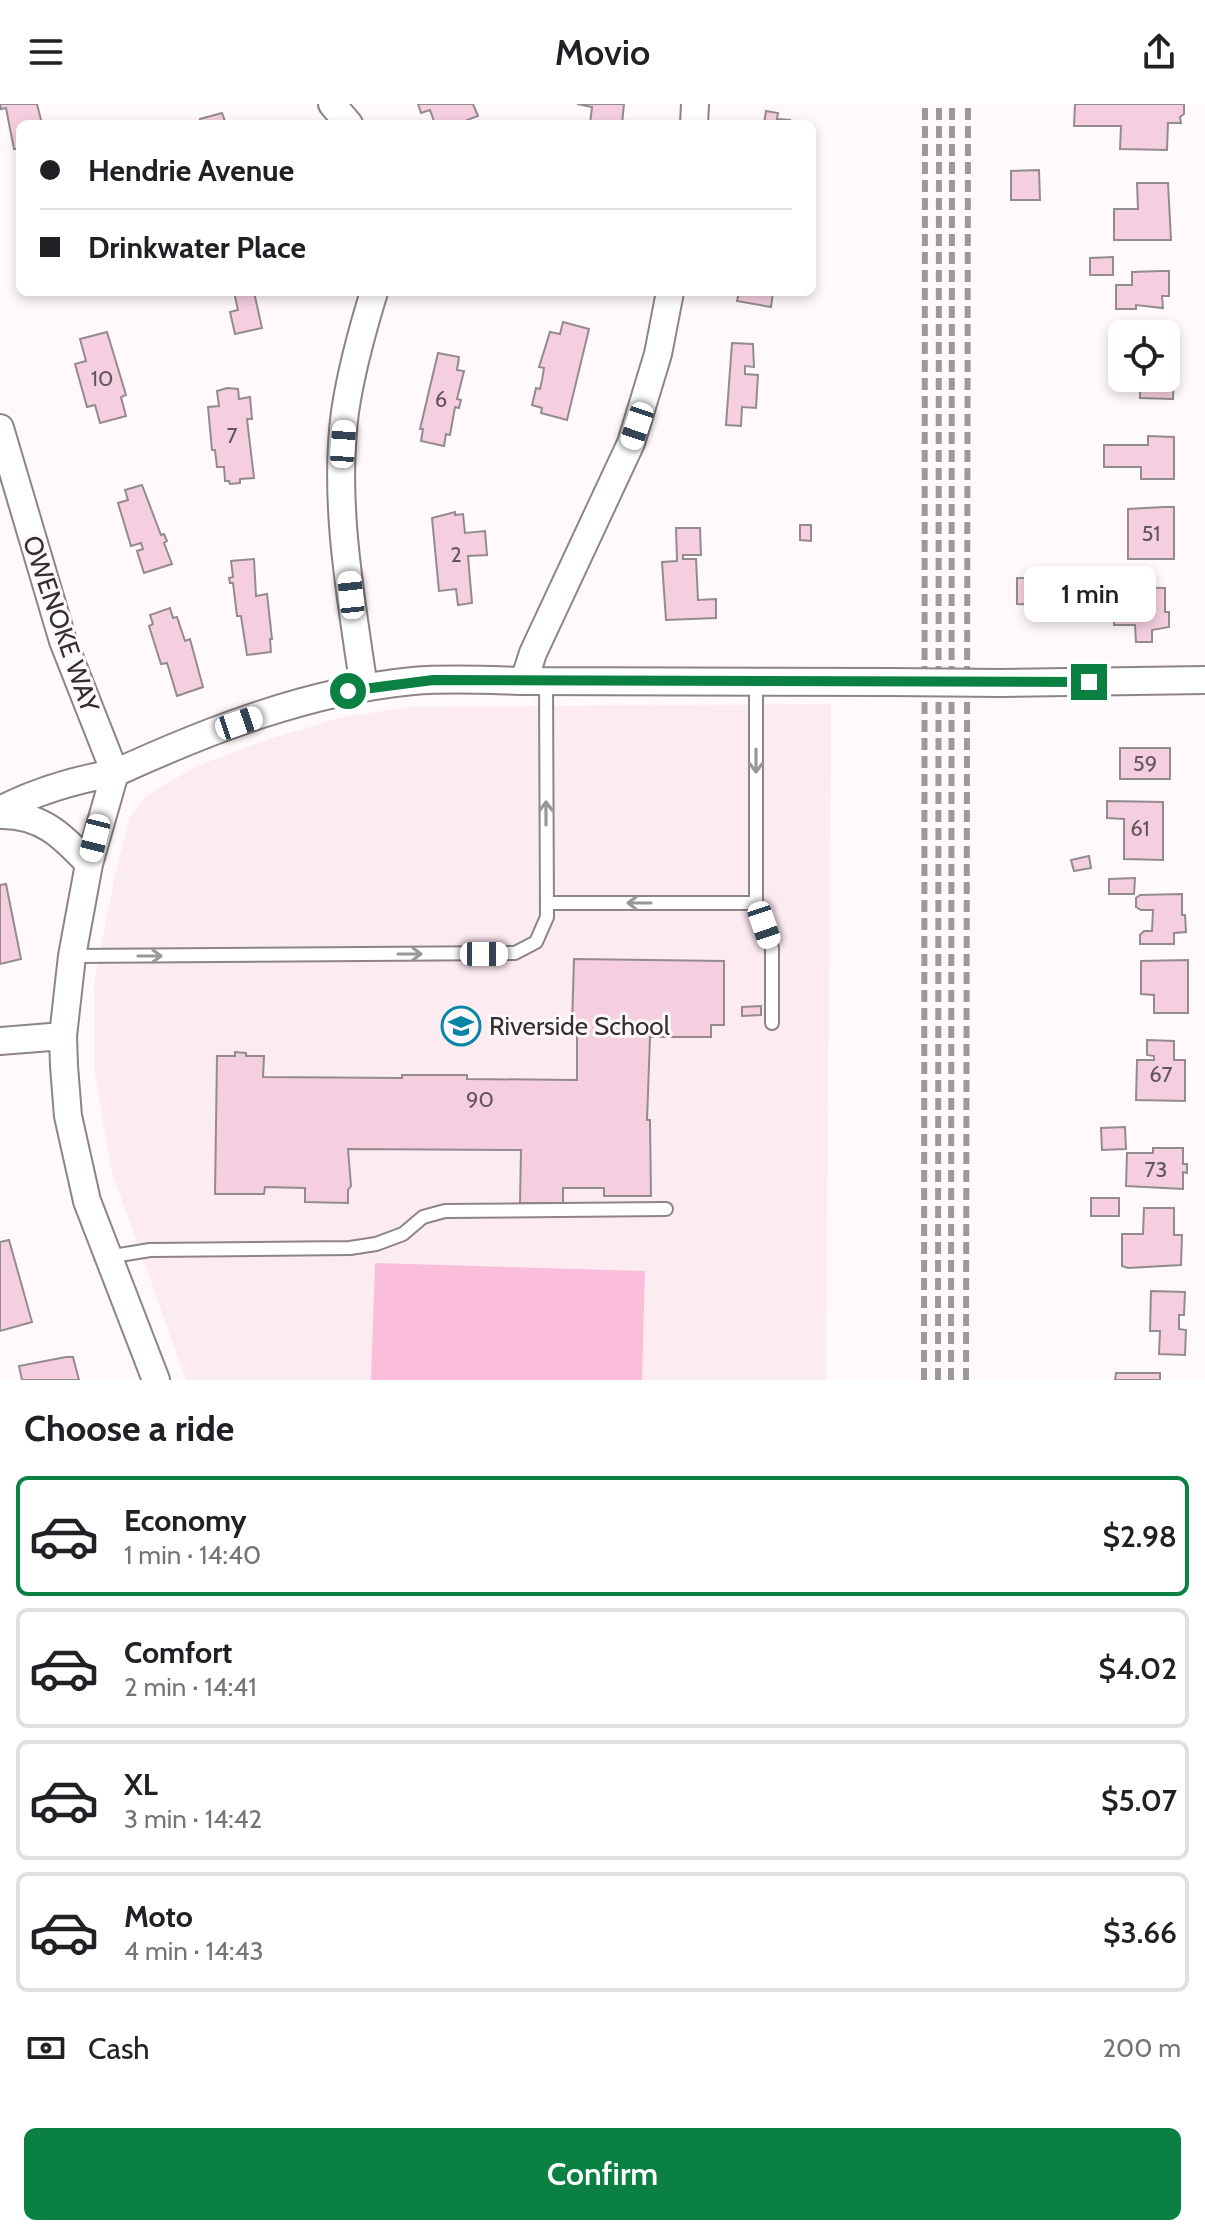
<!DOCTYPE html>
<meta charset="utf-8">
<style>
body{margin:0;font-family:Cabin,sans-serif;background:#f2f2f2;color:#202124;height:100vh;display:flex;flex-direction:column;font-size:30px;white-space:nowrap}
*{box-sizing:border-box;margin:0}
p{font-size:26px;color:#757577}
.icon{flex:none;width:44px;height:44px;fill:none;stroke:currentColor;stroke-width:2;stroke-linecap:round;stroke-linejoin:round}
.map{position:relative;height:1276px;overflow:hidden}
.panel{display:flex;flex-direction:column;background:#fff;flex:1}
.panel>*{flex:none}
.top-card{position:absolute;left:16px;top:16px;width:800px;height:176px;border-radius:12px;box-shadow:0 4px 12px #0003;display:grid;align-content:center;height:176px;padding:0 24px;background:#fff}
.controls{position:absolute;left:1108px;top:216px;display:grid;gap:16px}
.controls a{display:grid;place-items:center;width:72px;height:72px;border-radius:12px;background:#fff;box-shadow:0 4px 12px #0003;font-size:40px}
.end{position:absolute;width:36px;height:36px;margin:-18px;border:10px solid #0b8043;background:#fff;box-shadow:0 0 0 4px #fff}
.from{border-radius:50%}
.bubble{position:absolute;height:56px;border-radius:12px;background:#fff;box-shadow:0 4px 12px #0003;font-size:26px;font-weight:600;line-height:56px;text-align:center}
.car{position:absolute;width:24px;height:48px;margin:-24px -12px;border-radius:10px;box-shadow:0 0 6px 2px #0007;background:linear-gradient(#fff 24%,#345 0 40%,#fff 0 76%,#345 0 86%,#fff 0)}
.top-card b{display:flex;align-items:center;gap:28px;height:76px;font-size:30px}
.top-card b+b{border-top:2px solid #e0e0e0}
.top-card i{width:20px;height:20px;background:#202124}
ul{padding:0;list-style:none}
li{display:flex;align-items:center;gap:24px;height:120px;margin:0 16px 12px;padding:0 8px;border:4px solid #e0e0e0;border-radius:12px}
li div{flex:1}
li b{display:block;font-size:30px}
li em{font-style:normal;font-weight:600}
li.active{border-color:#0b8043}
li>.icon{width:72px;height:72px;stroke-width:1.5}
h2{padding:0 24px;font-size:36px;line-height:96px}
.pay{display:flex;align-items:center;gap:20px;height:88px;padding:0 24px;font-size:30px}
.pay p{margin-inline-start:auto}
.button{display:flex;gap:16px;margin-top:auto;padding:16px 24px}
.button a{flex:1;height:92px;border-radius:12px;background:#0b8043;color:#fff;font-size:32px;font-weight:600;line-height:92px;text-align:center}
header{display:flex;justify-content:space-between;align-items:center;height:104px;padding:0 24px;background:#fff;font-size:36px;font-weight:600}
.map>svg:first-child{display:block}
.built{fill:#fdebf2}
.green{fill:#fbbeda}
.building{fill:#f5cfdf;stroke:#948b8f;stroke-width:2}
.lines{fill:none;stroke-linecap:round;stroke-linejoin:round}
.lane-casing{stroke:#8d8487;stroke-width:16}
.street-casing{stroke:#8d8487;stroke-width:30}
.lane{stroke:#fff;stroke-width:12}
.street{stroke:#fff;stroke-width:26}
.rail{stroke:#9d989a;stroke-width:6;stroke-dasharray:12 6;stroke-linecap:butt}
.street-bridge-casing{stroke:#8d8487;stroke-width:30;stroke-linecap:butt}
.street-bridge{stroke:#fff;stroke-width:26}
.oneway{stroke:#999798}
.route{stroke:#0b8043;stroke-width:10}
.labels{text-anchor:middle;stroke-width:6;stroke-linejoin:round;paint-order:stroke}
.number-label{font-size:22px;fill:#64575c}
.street-label{font-size:26px;fill:#332f31;stroke:#fff9fb}
.poi-label{font-size:26px;fill:#332f31;stroke:#fff9fb;text-anchor:start}
</style>
<header><svg class="icon" aria-label="menu" viewBox="0 0 24 24"><path d="M4 6h16M4 12h16M4 18h16"/></svg>Movio<svg class="icon" aria-label="share" viewBox="0 0 24 24"><path d="M12 15V3M7 8l5-5 5 5M5 13v7h14v-7"/></svg></header>
<div class="map">
<svg width="1205" height="1276" viewBox="0 0 1205 1276">
<rect width="100%" height="100%" fill="#fff9fb"/>
<path class="built" d="M 831,600 L 826,1276 L 186,1276 L 111,1065 L 94,963 L 94,880 L 115,772 L 130,713 L 147,691 L 197,662 L 266,636 L 340,614 L 407,603 Z"/>
<path class="green" d="M 375,1159 L 645,1167 L 642,1276 L 371,1276 Z"/>
<path class="building" d="M 0,0 L 37,0 L 42,20 L 20,20 L 20,58 L 17,45 L 14,45 L 6,4 L 1,5 Z
M 418,0 L 473,0 L 478,12 L 467,16 L 468,19 L 465,20 L 446,20 L 445,17 L 435,20 L 430,6 L 421,9 Z
M 577,0 L 624,0 L 622,20 L 590,20 L 592,3 Z
M 1075,0 L 1184,0 L 1184,10 L 1180,13 L 1181,19 L 1168,19 L 1167,46 L 1120,45 L 1121,22 L 1074,22 Z
M 766,7 L 778,9 L 777,15 L 790,16 L 789,20 L 764,20 Z
M 222,9 L 226,20 L 201,20 L 200,15 Z
M 1039,66 L 1040,96 L 1011,96 L 1011,67 Z
M 1137,79 L 1168,79 L 1171,136 L 1114,136 L 1114,105 L 1138,105 Z
M 1113,153 L 1113,171 L 1090,171 L 1090,154 Z
M 1161,167 L 1169,167 L 1169,192 L 1162,192 L 1163,204 L 1136,201 L 1136,205 L 1116,205 L 1116,181 L 1132,181 L 1132,168 Z
M 234,188 L 254,188 L 262,224 L 235,230 L 230,208 L 238,206 Z
M 739,188 L 773,188 L 771,203 L 737,197 Z
M 563,218 L 589,225 L 567,316 L 541,309 L 542,304 L 532,301 L 536,284 L 540,285 L 542,276 L 544,264 L 539,263 L 550,228 L 560,230 Z
M 107,228 L 126,291 L 121,293 L 126,312 L 100,319 L 95,301 L 87,303 L 75,260 L 86,257 L 80,235 Z
M 1166,236 L 1175,236 L 1173,295 L 1140,294 L 1140,274 L 1166,274 Z
M 732,239 L 753,240 L 754,263 L 745,262 L 745,270 L 758,271 L 756,304 L 742,303 L 741,322 L 726,321 Z
M 438,249 L 459,253 L 457,266 L 464,267 L 457,295 L 461,296 L 459,304 L 455,303 L 450,331 L 446,330 L 444,342 L 421,337 L 423,325 L 420,325 Z
M 227,284 L 238,285 L 239,295 L 250,293 L 252,315 L 247,315 L 254,374 L 240,375 L 240,379 L 230,380 L 229,377 L 225,377 L 224,363 L 217,363 L 215,346 L 212,346 L 208,303 L 219,302 L 217,287 Z
M 1148,332 L 1174,333 L 1174,375 L 1141,375 L 1141,363 L 1104,363 L 1104,341 L 1148,341 Z
M 142,381 L 161,431 L 164,430 L 167,437 L 164,439 L 172,460 L 144,469 L 137,447 L 143,445 L 141,439 L 131,442 L 118,399 L 128,396 L 125,386 Z
M 1164,403 L 1174,403 L 1174,455 L 1128,455 L 1128,405 Z
M 455,408 L 455,411 L 463,410 L 465,429 L 485,427 L 487,451 L 468,452 L 472,499 L 458,501 L 456,485 L 439,487 L 432,414 Z
M 800,421 L 811,421 L 811,437 L 800,436 Z
M 676,424 L 700,424 L 701,451 L 683,451 L 683,455 L 696,455 L 698,496 L 716,495 L 716,514 L 666,516 L 662,458 L 677,457 Z
M 254,455 L 256,492 L 267,490 L 272,535 L 270,535 L 271,548 L 247,551 L 241,512 L 237,512 L 233,479 L 230,479 L 229,474 L 233,473 L 231,457 Z
M 1017,474 L 1045,474 L 1045,501 L 1017,500 Z
M 1114,483 L 1165,484 L 1165,508 L 1169,508 L 1169,523 L 1152,526 L 1152,538 L 1136,538 L 1135,521 L 1114,521 Z
M 170,504 L 173,514 L 177,513 L 185,537 L 190,535 L 203,583 L 177,592 L 167,559 L 161,560 L 149,522 L 153,520 L 150,511 Z
M 1120,644 L 1170,644 L 1170,675 L 1120,675 Z
M 1107,697 L 1163,698 L 1163,756 L 1124,755 L 1124,715 L 1107,714 Z
M 1089,752 L 1091,764 L 1074,767 L 1071,756 Z
M 1135,774 L 1134,790 L 1109,790 L 1109,775 Z
M 6,780 L 21,855 L 0,860 L 0,781 Z
M 1182,790 L 1182,811 L 1185,811 L 1186,828 L 1174,829 L 1174,840 L 1140,840 L 1140,831 L 1144,827 L 1152,827 L 1153,806 L 1141,806 L 1136,803 L 1136,794 L 1140,791 Z
M 574,855 L 724,857 L 724,921 L 711,921 L 711,933 L 650,933 L 647,1016 L 650,1016 L 651,1092 L 604,1092 L 604,1084 L 563,1084 L 563,1099 L 520,1099 L 521,1046 L 348,1045 L 351,1082 L 348,1086 L 348,1099 L 305,1098 L 305,1084 L 265,1083 L 264,1090 L 215,1090 L 217,952 L 235,952 L 235,948 L 246,949 L 246,952 L 264,952 L 263,973 L 402,974 L 402,971 L 467,971 L 467,975 L 577,976 L 577,921 L 572,921 Z
M 1188,856 L 1188,909 L 1154,909 L 1154,891 L 1141,890 L 1141,857 Z
M 761,902 L 761,911 L 742,912 L 742,903 Z
M 1147,936 L 1174,937 L 1174,956 L 1185,956 L 1185,997 L 1136,996 L 1137,956 L 1154,956 L 1154,952 L 1147,951 Z
M 1125,1023 L 1126,1045 L 1102,1046 L 1101,1024 Z
M 1153,1044 L 1183,1044 L 1183,1060 L 1187,1060 L 1187,1069 L 1183,1068 L 1183,1085 L 1126,1082 L 1127,1049 L 1153,1049 Z
M 1091,1094 L 1119,1094 L 1119,1112 L 1091,1112 Z
M 1144,1104 L 1174,1104 L 1174,1131 L 1182,1131 L 1181,1161 L 1128,1164 L 1122,1162 L 1122,1130 L 1143,1130 Z
M 9,1136 L 32,1218 L 0,1227 L 0,1138 Z
M 1151,1187 L 1185,1188 L 1184,1211 L 1179,1211 L 1179,1225 L 1186,1226 L 1185,1251 L 1159,1250 L 1160,1227 L 1150,1227 Z
M 66,1253 L 73,1253 L 79,1276 L 22,1276 L 19,1262 Z
M 1116,1269 L 1160,1269 L 1160,1276 L 1115,1276 Z"/>
<g class="lines">
<g class="lane-casing">
<path id="lane" d="M 547,799 L 756,799 L 756,579
M 756,799 L 772,844 L 772,919
M 72,852 L 515,849 L 536,838 L 547,813 L 546,577
M 107,1153 L 150,1146 L 350,1144 L 376,1140 L 403,1130 L 423,1113 L 445,1107 L 666,1105"/>
</g>
<g class="street-casing">
<path id="street" d="M 332,0 L 349,20
M 694,20 L 695,0
M 0,324 L 63,537 L 115,669 C 74,676 37,687 0,706
M 524,577 L 891,578
M 1001,579 L 1205,576
M 364,584 C 351,494 333,398 345,308 C 351,267 362,227 374,188
M 0,711 C 41,710 63,732 89,760
M 0,937 L 63,932
M 156,1276 L 87,1097 L 68,1012 L 64,962 L 63,932 L 72,852 L 89,760 L 115,669 C 209,626 309,587 413,577 C 450,574 487,576 524,577 L 533,549 L 631,339 L 658,250 L 670,188"/>
</g>
<use href="#lane" class="lane"/>
<use href="#street" class="street"/>
<path class="rail" d="M 924,1276 L 925,0
M 938,1276 L 939,0
M 951,1276 L 952,0
M 966,1276 L 968,0"/>
<g class="street-bridge-casing">
<path id="street-bridge" d="M 891,578 L 1001,579"/>
</g>
<use href="#street-bridge" class="street-bridge"/>
</g>
<defs><path id="oneway-shaft" d="M-6 0H5M1.5-3L5.5 0L1.5 3" fill="none" stroke-width="1.6" stroke-linecap="round" stroke-linejoin="round" transform="scale(2)"/></defs>
<g class="oneway">
<use href="#oneway-shaft" transform="translate(756 657) rotate(90)"/>
<use href="#oneway-shaft" transform="translate(546 709) rotate(-90)"/>
<use href="#oneway-shaft" transform="translate(639 799) rotate(180)"/>
<use href="#oneway-shaft" transform="translate(410 850)"/>
<use href="#oneway-shaft" transform="translate(150 852)"/>
</g>
<g class="lines">
<path class="route" d="M 348,587 L 433,576 L 1089,578"/>
</g>
<defs>
<g id="school-ring" transform="scale(2)"><circle r="9.5" fill="#fff9fb" stroke="#0785a9" stroke-width="1.5"/><path d="M0-5L7-2L0 1L-7-2ZM-4 1L0 2.5L4 1V4Q0 6-4 4Z" fill="#0785a9"/></g>
</defs>
<g fill-rule="evenodd">
<use href="#school-ring" x="461" y="922"/>
</g>
<g class="labels">
<g class="number-label">
<text x="102" y="282">10</text>
<text x="441" y="303">6</text>
<text x="232" y="339">7</text>
<text x="1151" y="437">51</text>
<text x="456" y="458">2</text>
<text x="1145" y="667">59</text>
<text x="1140" y="732">61</text>
<text x="1161" y="978">67</text>
<text x="480" y="1003">90</text>
<text x="1156" y="1073">73</text>
</g>
<g class="street-label">
<text transform="translate(61 520) rotate(71)" y="9">OWENOKE WAY</text>
</g>
<g class="poi-label">
<text x="489" y="931">Riverside School</text>
</g>
</g>
</svg>
<div class="controls">
<a><svg class="icon" aria-label="locate" viewBox="0 0 24 24"><circle cx="12" cy="12" r="6"/><path d="M12 2v4M12 18v4M2 12h4M18 12h4"/></svg></a>
</div>
<i class="end from" style="left:348px;top:587px"></i>
<i class="end" style="left:1089px;top:578px"></i>
<div class="bubble" style="left:1024px;top:462px;width:132px">1 min</div>
<i class="car" style="left:637px;top:322px;rotate:199deg"></i>
<i class="car" style="left:343px;top:340px;rotate:4deg"></i>
<i class="car" style="left:351px;top:491px;rotate:354deg"></i>
<i class="car" style="left:239px;top:619px;rotate:71deg"></i>
<i class="car" style="left:95px;top:734px;rotate:194deg"></i>
<i class="car" style="left:764px;top:821px;rotate:161deg"></i>
<i class="car" style="left:484px;top:850px;rotate:90deg"></i>
<div class="top-card">
<b><i class="from"></i>Hendrie Avenue</b>
<b><i></i>Drinkwater Place</b>
</div>
</div>
<section class="panel">
<h2>Choose a ride</h2>
<ul>
<li class="active"><svg class="icon" aria-label="car" viewBox="0 0 24 24"><path d="M5 17H2v-5l4-1 3-4h7l3 4 3 1v5h-3M9 17h6M6 11h13"/><circle cx="7" cy="17" r="2"/><circle cx="17" cy="17" r="2"/></svg><div><b>Economy</b><p>1 min · 14:40</p></div><em>$2.98</em></li>
<li><svg class="icon" aria-label="car" viewBox="0 0 24 24"><path d="M5 17H2v-5l4-1 3-4h7l3 4 3 1v5h-3M9 17h6M6 11h13"/><circle cx="7" cy="17" r="2"/><circle cx="17" cy="17" r="2"/></svg><div><b>Comfort</b><p>2 min · 14:41</p></div><em>$4.02</em></li>
<li><svg class="icon" aria-label="car" viewBox="0 0 24 24"><path d="M5 17H2v-5l4-1 3-4h7l3 4 3 1v5h-3M9 17h6M6 11h13"/><circle cx="7" cy="17" r="2"/><circle cx="17" cy="17" r="2"/></svg><div><b>XL</b><p>3 min · 14:42</p></div><em>$5.07</em></li>
<li><svg class="icon" aria-label="car" viewBox="0 0 24 24"><path d="M5 17H2v-5l4-1 3-4h7l3 4 3 1v5h-3M9 17h6M6 11h13"/><circle cx="7" cy="17" r="2"/><circle cx="17" cy="17" r="2"/></svg><div><b>Moto</b><p>4 min · 14:43</p></div><em>$3.66</em></li>
</ul>
<div class="pay"><svg class="icon" aria-label="cash" viewBox="0 0 24 24"><path d="M3 7h18v10H3z"/><circle cx="12" cy="12" r="2"/></svg>Cash<p>200 m</p></div>
<div class="button"><a>Confirm</a></div>
</section>
